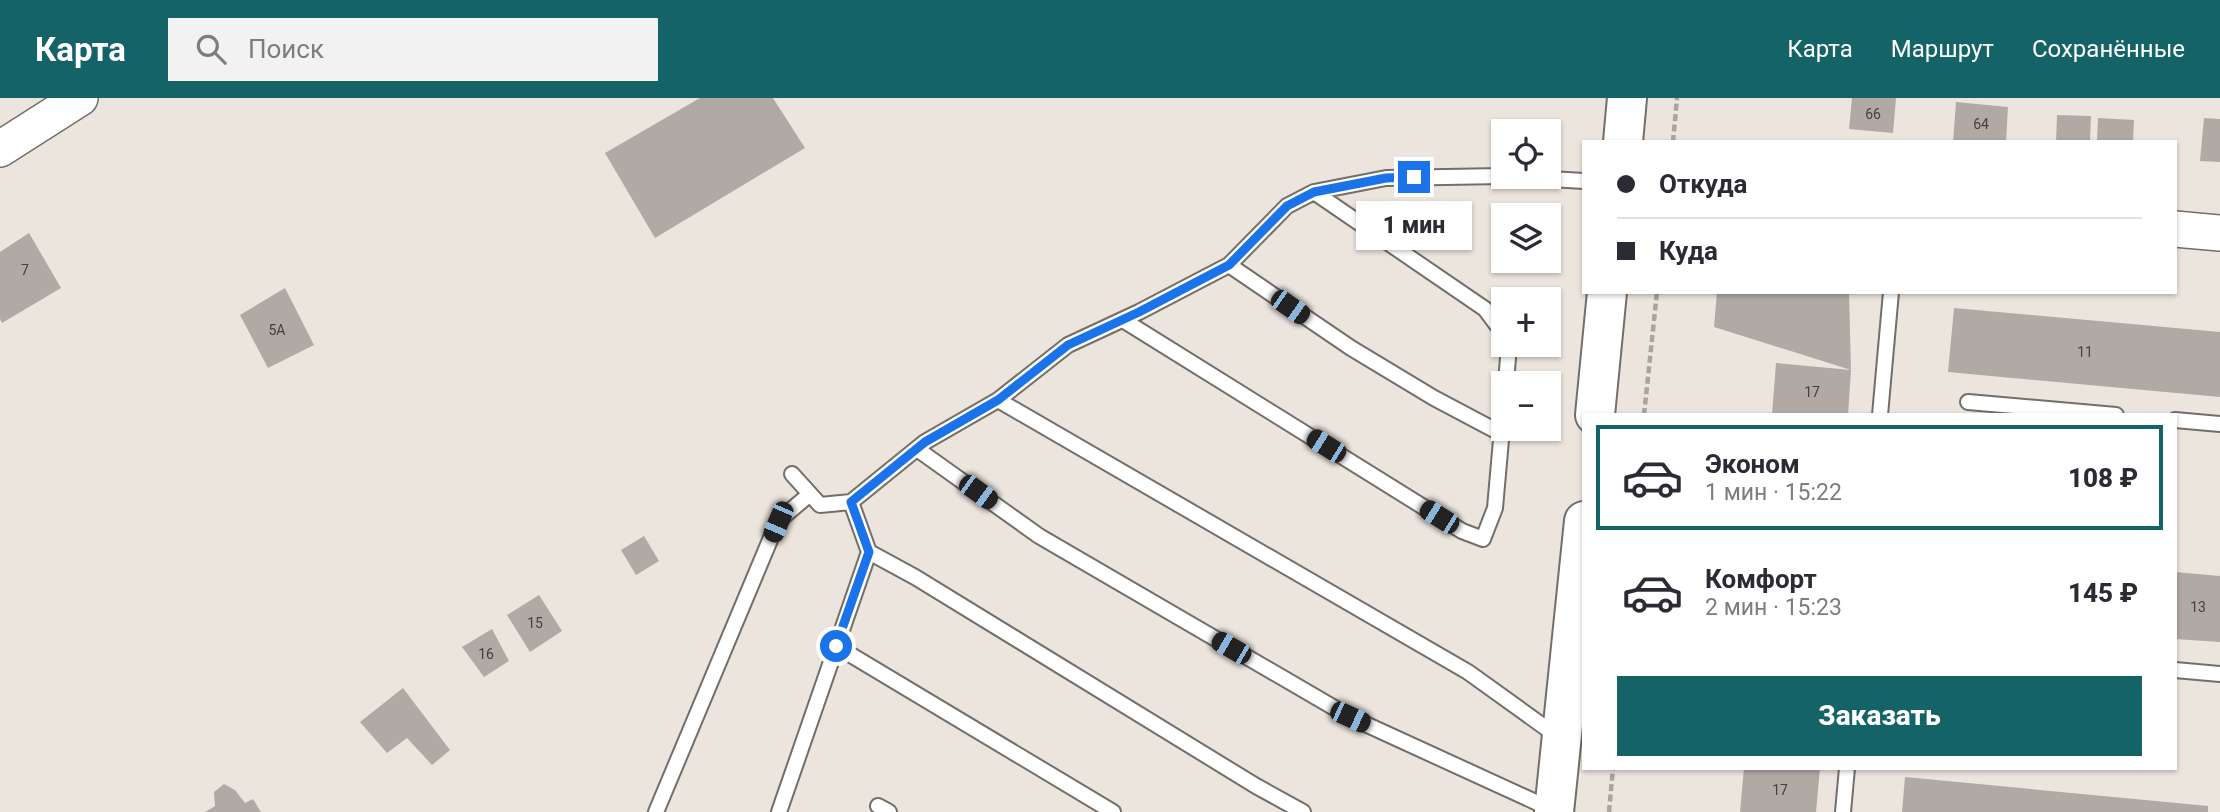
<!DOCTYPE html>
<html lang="ru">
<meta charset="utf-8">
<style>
body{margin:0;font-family:Roboto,sans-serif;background:#f2f2f3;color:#2b2b33;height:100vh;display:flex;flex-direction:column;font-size:26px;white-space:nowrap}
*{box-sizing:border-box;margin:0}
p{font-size:23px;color:#7c7c81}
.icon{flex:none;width:38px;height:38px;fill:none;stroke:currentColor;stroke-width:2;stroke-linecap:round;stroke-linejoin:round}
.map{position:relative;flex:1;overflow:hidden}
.details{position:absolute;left:1582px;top:315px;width:595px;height:357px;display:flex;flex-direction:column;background:#fff;border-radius:0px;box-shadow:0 2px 5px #0004}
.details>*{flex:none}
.hud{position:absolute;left:1582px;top:42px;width:595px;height:154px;border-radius:0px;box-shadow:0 2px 5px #0004;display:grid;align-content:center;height:154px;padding:0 35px;background:#fff}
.buttons{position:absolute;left:1491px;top:21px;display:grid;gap:14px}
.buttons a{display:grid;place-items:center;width:70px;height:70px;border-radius:0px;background:#fff;box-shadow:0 2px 5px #0004;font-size:35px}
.end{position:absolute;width:32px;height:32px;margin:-16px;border:9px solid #1a73e8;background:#fff;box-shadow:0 0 0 4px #fff}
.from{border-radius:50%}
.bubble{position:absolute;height:49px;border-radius:0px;background:#fff;box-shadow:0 2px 5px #0004;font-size:23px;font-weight:800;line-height:49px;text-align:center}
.car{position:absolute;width:21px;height:42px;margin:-21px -10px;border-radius:9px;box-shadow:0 0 5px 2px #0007;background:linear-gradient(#222 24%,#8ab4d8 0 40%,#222 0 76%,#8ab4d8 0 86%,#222 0)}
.hud b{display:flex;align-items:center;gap:24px;height:66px;font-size:26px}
.hud b+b{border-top:2px solid #e1e1e2}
.hud i{width:18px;height:18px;background:#2b2b33}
ul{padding:12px 0 0;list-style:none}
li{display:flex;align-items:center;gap:21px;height:105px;margin:0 14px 10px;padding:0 21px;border:4px solid transparent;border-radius:0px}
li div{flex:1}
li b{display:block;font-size:26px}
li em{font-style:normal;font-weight:800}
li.current{border-color:#136367}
li>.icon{width:63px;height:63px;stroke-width:1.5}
.button{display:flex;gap:14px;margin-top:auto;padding:14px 35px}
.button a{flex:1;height:80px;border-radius:0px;background:#136367;color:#fff;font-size:28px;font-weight:800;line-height:80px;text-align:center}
header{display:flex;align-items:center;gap:42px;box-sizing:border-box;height:98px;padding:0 35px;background:#136367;color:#fff}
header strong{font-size:33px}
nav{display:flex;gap:38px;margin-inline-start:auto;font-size:24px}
.search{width:490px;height:63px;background:#f2f2f3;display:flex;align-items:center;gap:18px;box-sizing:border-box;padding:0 24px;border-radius:0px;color:#7c7c81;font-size:26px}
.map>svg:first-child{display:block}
.building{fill:#b1a9a4}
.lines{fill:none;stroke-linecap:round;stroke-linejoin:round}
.service-casing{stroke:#746e68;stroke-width:18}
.tertiary-casing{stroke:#746e68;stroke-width:38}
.secondary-casing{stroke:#746e68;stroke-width:42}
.path{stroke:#aaa49e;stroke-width:4.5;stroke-dasharray:7 3.5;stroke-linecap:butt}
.service{stroke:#fff;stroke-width:14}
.tertiary{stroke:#fff;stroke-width:35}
.secondary{stroke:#fff;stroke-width:38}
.route{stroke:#1a73e8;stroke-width:9}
.labels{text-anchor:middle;stroke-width:5;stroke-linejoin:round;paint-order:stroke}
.number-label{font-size:14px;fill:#44403d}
</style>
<header>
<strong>Карта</strong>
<div class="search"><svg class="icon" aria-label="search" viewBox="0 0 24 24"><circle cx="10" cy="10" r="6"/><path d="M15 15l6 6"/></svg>Поиск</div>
<nav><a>Карта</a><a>Маршрут</a><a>Сохранённые</a></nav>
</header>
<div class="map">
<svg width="2220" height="714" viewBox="0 0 2220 714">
<rect width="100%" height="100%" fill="#ece5dd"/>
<path class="building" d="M 700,0 L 773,0 L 805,50 L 655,140 L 605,55 Z
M 1852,0 L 1896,0 L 1893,35 L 1849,31 Z
M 1956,4 L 2008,9 L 2006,44 L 1953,44 Z
M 2057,17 L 2091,18 L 2090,44 L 2056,44 Z
M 2098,20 L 2134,22 L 2133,44 L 2097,44 Z
M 2204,20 L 2220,21 L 2220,64 L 2200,63 Z
M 29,135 L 61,190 L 2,225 L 0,221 L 0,154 Z
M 285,190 L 314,247 L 268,270 L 240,217 Z
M 1717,194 L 1849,194 L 1851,272 L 1714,229 Z
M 1954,210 L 2220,234 L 2220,299 L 1948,274 Z
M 1776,265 L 1851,272 L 1848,317 L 1772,317 Z
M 644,438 L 659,463 L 636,477 L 621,452 Z
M 2175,474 L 2220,478 L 2220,544 L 2175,541 Z
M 539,497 L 562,533 L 530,554 L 507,517 Z
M 492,531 L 509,563 L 484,579 L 462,549 Z
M 403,590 L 450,652 L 432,667 L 407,640 L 387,655 L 360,624 Z
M 1744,670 L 1820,670 L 1816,714 L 1740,714 Z
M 1905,679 L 2208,708 L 2208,714 L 1902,714 Z
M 224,686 L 235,692 L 245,705 L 253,701 L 261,714 L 205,714 L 215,708 L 214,694 Z"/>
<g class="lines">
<g class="service-casing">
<path id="service" d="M 1517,79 L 1584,83
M 1314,94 L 1485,211 L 1503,235
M 1229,167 L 1351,250 L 1434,300 L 1502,336
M 1123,222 L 1462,433 L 1483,441 L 1495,410 L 1503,319
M 1506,285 L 1509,247
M 998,302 L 1468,574 L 1557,638
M 1968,304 L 2116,317
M 1880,317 L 1891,194
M 2175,322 L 2220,326
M 917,351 L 1039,438 L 1350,619 L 1553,712
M 792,376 L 820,407 L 851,404 L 925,344 L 998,302 L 1068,247 L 1139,214 L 1229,167 L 1287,108 L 1314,94 L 1386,80 L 1503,78
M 869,454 L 915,479 L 1256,688 L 1303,714
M 836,548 L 1113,714
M 2175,572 L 2220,576
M 878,708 L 889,714
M 656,714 L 778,423 L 810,396
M 779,714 L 869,454 L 851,404
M 1843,714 L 1847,670"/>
</g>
<g class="tertiary-casing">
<path id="tertiary" d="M 0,51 L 80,0
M 2175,131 L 2220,135"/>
</g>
<g class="secondary-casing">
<path id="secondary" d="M 1623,44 L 1627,0
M 1595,317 L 1607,194
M 1554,714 L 1584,423"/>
</g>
<path class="path" d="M 1673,44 L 1677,0
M 1644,317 L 1657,194
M 1609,714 L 1613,670"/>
<use href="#service" class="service"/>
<use href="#tertiary" class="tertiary"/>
<use href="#secondary" class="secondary"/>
</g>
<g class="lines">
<path class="route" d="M 836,548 L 869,454 L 851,404 L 925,344 L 998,302 L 1068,247 L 1139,214 L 1229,167 L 1287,108 L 1314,94 L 1386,80 L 1414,79"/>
</g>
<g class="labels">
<g class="number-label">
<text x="1873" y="21">66</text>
<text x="1981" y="31">64</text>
<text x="25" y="177">7</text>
<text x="277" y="237">5А</text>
<text x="2085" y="259">11</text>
<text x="1812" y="299">17</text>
<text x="2198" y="514">13</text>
<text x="535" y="530">15</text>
<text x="486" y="561">16</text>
<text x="1780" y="697">17</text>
</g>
</g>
</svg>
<div class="buttons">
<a><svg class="icon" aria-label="locate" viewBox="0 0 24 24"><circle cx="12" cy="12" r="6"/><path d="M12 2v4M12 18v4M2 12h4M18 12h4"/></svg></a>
<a><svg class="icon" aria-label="layers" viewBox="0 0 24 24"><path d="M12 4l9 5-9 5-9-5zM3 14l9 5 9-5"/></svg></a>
<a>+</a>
<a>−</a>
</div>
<i class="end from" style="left:836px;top:548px"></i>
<i class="end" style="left:1414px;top:79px"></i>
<div class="bubble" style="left:1356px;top:103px;width:116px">1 мин</div>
<i class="car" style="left:1290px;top:209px;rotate:125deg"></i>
<i class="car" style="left:1326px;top:348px;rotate:302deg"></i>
<i class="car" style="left:978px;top:394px;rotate:126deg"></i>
<i class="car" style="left:1439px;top:419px;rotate:302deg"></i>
<i class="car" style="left:778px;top:424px;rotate:203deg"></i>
<i class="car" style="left:1231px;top:550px;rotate:300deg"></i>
<i class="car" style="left:1350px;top:619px;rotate:115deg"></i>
<div class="hud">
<b><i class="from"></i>Откуда</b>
<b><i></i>Куда</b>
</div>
<section class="details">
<ul>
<li class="current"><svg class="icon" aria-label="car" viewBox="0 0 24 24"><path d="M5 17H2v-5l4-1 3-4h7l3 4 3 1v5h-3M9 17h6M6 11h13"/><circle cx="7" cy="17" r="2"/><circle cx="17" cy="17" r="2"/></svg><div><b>Эконом</b><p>1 мин · 15:22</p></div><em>108 ₽</em></li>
<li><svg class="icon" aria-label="car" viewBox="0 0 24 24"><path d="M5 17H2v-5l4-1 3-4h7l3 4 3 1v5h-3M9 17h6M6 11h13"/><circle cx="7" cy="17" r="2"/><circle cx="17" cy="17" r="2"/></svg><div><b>Комфорт</b><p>2 мин · 15:23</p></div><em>145 ₽</em></li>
</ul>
<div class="button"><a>Заказать</a></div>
</section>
</div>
